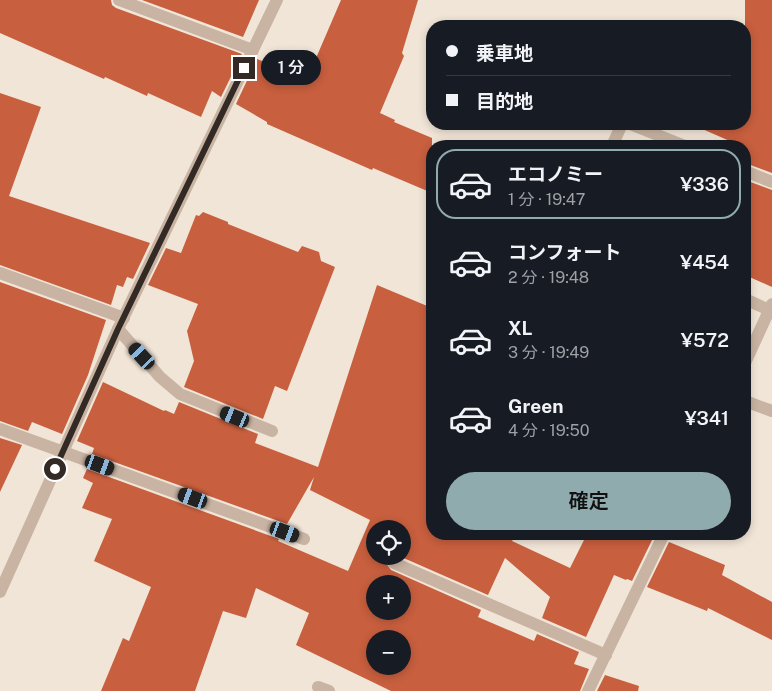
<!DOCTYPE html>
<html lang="ja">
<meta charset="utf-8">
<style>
body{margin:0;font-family:"Public Sans","Noto Sans JP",sans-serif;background:#20242c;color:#f1f3f6;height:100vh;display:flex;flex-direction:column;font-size:19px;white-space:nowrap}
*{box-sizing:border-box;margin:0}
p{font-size:16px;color:#9ea1a6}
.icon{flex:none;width:28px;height:28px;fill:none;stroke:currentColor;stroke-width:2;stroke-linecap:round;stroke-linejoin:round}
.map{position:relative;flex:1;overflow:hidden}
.side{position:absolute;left:426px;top:140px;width:325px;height:400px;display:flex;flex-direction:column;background:#171b24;border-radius:20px;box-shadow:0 2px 8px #0003}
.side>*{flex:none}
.banner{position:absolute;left:426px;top:20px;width:325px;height:110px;border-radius:20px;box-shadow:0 2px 8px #0003;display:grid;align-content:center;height:110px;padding:0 20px;background:#171b24}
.controls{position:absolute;left:366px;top:520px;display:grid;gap:10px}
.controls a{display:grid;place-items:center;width:45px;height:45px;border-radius:50%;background:#171b24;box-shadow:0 2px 8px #0003;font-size:25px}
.end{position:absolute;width:22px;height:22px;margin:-11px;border:6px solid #342a25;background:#fff;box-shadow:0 0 0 2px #fff}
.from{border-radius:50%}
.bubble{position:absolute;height:35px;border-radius:18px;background:#171b24;box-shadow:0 2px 8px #0003;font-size:16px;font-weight:600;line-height:35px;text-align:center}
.car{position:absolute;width:15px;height:30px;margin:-15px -8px;border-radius:6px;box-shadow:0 0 4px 1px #0007;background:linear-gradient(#222 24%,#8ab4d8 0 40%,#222 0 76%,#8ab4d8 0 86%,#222 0)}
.banner b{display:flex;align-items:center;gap:18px;height:48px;font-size:19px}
.banner b+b{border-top:1px solid #363941}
.banner i{width:12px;height:12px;background:#f1f3f6}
ul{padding:9px 0 0;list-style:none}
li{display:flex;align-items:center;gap:15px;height:70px;margin:0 10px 8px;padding:0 10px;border:2px solid transparent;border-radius:20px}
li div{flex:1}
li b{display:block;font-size:19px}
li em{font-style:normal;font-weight:600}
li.current{border-color:#90abae}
li>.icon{width:45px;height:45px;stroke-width:1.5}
.action{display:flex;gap:10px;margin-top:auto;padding:10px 20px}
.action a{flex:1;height:58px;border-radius:30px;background:#90abae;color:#111;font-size:20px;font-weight:600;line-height:58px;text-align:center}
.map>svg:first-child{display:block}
.building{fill:#c85f3e;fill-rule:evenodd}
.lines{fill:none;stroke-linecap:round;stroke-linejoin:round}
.service{stroke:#c9b4a3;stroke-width:12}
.minor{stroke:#c9b4a3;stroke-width:12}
.route{stroke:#342a25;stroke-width:6}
</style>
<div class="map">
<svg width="772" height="691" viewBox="0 0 772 691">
<rect width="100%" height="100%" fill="#f1e5d7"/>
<path class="building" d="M 0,0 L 111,0 L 112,5 L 116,8 L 242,54 L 221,97 L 212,91 L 201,117 L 148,93 L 147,96 L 105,77 L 104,79 L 0,33 Z
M 142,0 L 259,0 L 243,37 Z
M 341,0 L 418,0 L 402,53 L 404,56 L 380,113 L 395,120 L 394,122 L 432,138 L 432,193 L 373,168 L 372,170 L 267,124 L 267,122 L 236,104 L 257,59 L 307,79 Z
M 745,0 L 772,0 L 772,173 L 745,163 L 745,146 L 741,146 L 691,124 L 745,124 Z
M 0,93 L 41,107 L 9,196 L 150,243 L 133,279 L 127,277 L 123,287 L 117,285 L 111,305 L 0,265 Z
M 745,180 L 772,190 L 772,287 L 745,275 Z
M 203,212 L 228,222 L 228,224 L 298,252 L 302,246 L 319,252 L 321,261 L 335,267 L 287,391 L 275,386 L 263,419 L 184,387 L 194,361 L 187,331 L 198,304 L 148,285 L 166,248 L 181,253 L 196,215 L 199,216 Z
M 0,282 L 106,320 L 88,375 L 62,434 L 32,422 L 28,431 L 0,421 Z
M 377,285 L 432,308 L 432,534 L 516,534 L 512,541 L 570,568 L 587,534 L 650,534 L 654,536 L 632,581 L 627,579 L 626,580 L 614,575 L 586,637 L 542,618 L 550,597 L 505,558 L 488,595 L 399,556 L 402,556 L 402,529 L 375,529 L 375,556 L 390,556 L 386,563 L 391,570 L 481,610 L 478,617 L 534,641 L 537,634 L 579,652 L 574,664 L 589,669 L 580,691 L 391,691 L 296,645 L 309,613 L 256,588 L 246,618 L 223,611 L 195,691 L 101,691 L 123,638 L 129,641 L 151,587 L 94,561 L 112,519 L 82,508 L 93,483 L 83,478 L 87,469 L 279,539 L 278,541 L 348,571 L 370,520 L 310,490 L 314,477 L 287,524 L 92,454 L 94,448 L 77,441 L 103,382 L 164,411 L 165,410 L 174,414 L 179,402 L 258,434 L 255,443 L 318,467 ZM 375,584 L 402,584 L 402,611 L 375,611 ZM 375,639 L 402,639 L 402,666 L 375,666 Z
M 0,438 L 22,445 L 0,492 Z
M 669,542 L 725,565 L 722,575 L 772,602 L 772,640 L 708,608 L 707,611 L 647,587 Z
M 605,675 L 639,686 L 638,691 L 597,691 Z"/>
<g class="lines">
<path class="service" d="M 119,0 L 253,50
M 630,124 L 685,146
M 612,146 L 622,124
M 745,171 L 772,182
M 0,273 L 124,318
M 745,299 L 769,310
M 118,329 L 160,377 L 180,394 L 272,431
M 745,401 L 772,411
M 0,429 L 304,539
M 394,563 L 606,655
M 318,687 L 329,691"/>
<path class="minor" d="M 745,363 L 772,304
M 0,592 L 118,329 L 277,0
M 588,691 L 664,534"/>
</g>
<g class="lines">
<path class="route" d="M 55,469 L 118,329 L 244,68"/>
</g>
</svg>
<div class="controls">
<a><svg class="icon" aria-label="locate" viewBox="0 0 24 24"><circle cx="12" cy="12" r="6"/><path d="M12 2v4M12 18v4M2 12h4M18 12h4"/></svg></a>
<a>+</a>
<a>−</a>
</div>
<i class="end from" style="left:55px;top:469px"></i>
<i class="end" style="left:244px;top:68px"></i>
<div class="bubble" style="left:261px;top:50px;width:60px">1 分</div>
<i class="car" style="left:142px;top:356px;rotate:317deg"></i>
<i class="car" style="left:235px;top:417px;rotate:292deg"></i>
<i class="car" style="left:100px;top:465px;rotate:110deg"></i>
<i class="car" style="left:193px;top:498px;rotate:290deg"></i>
<i class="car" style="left:285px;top:532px;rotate:110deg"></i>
<div class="banner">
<b><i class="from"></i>乗車地</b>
<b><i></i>目的地</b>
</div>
<section class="side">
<ul>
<li class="current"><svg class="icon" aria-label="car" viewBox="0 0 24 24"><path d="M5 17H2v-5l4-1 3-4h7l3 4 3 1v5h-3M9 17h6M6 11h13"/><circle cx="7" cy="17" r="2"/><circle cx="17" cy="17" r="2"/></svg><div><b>エコノミー</b><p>1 分 · 19:47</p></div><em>¥336</em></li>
<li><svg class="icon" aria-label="car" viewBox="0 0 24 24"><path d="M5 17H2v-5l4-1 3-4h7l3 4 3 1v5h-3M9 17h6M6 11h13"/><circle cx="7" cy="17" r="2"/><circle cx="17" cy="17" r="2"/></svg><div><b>コンフォート</b><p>2 分 · 19:48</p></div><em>¥454</em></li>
<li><svg class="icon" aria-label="car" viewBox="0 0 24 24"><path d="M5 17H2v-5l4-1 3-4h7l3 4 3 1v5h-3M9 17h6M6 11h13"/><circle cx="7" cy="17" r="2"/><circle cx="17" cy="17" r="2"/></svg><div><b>XL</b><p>3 分 · 19:49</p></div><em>¥572</em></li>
<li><svg class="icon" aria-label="car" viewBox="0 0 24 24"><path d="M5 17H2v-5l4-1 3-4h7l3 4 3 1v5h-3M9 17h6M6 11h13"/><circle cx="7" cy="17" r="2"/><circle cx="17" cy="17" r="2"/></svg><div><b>Green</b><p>4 分 · 19:50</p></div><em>¥341</em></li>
</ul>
<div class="action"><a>確定</a></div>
</section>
</div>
